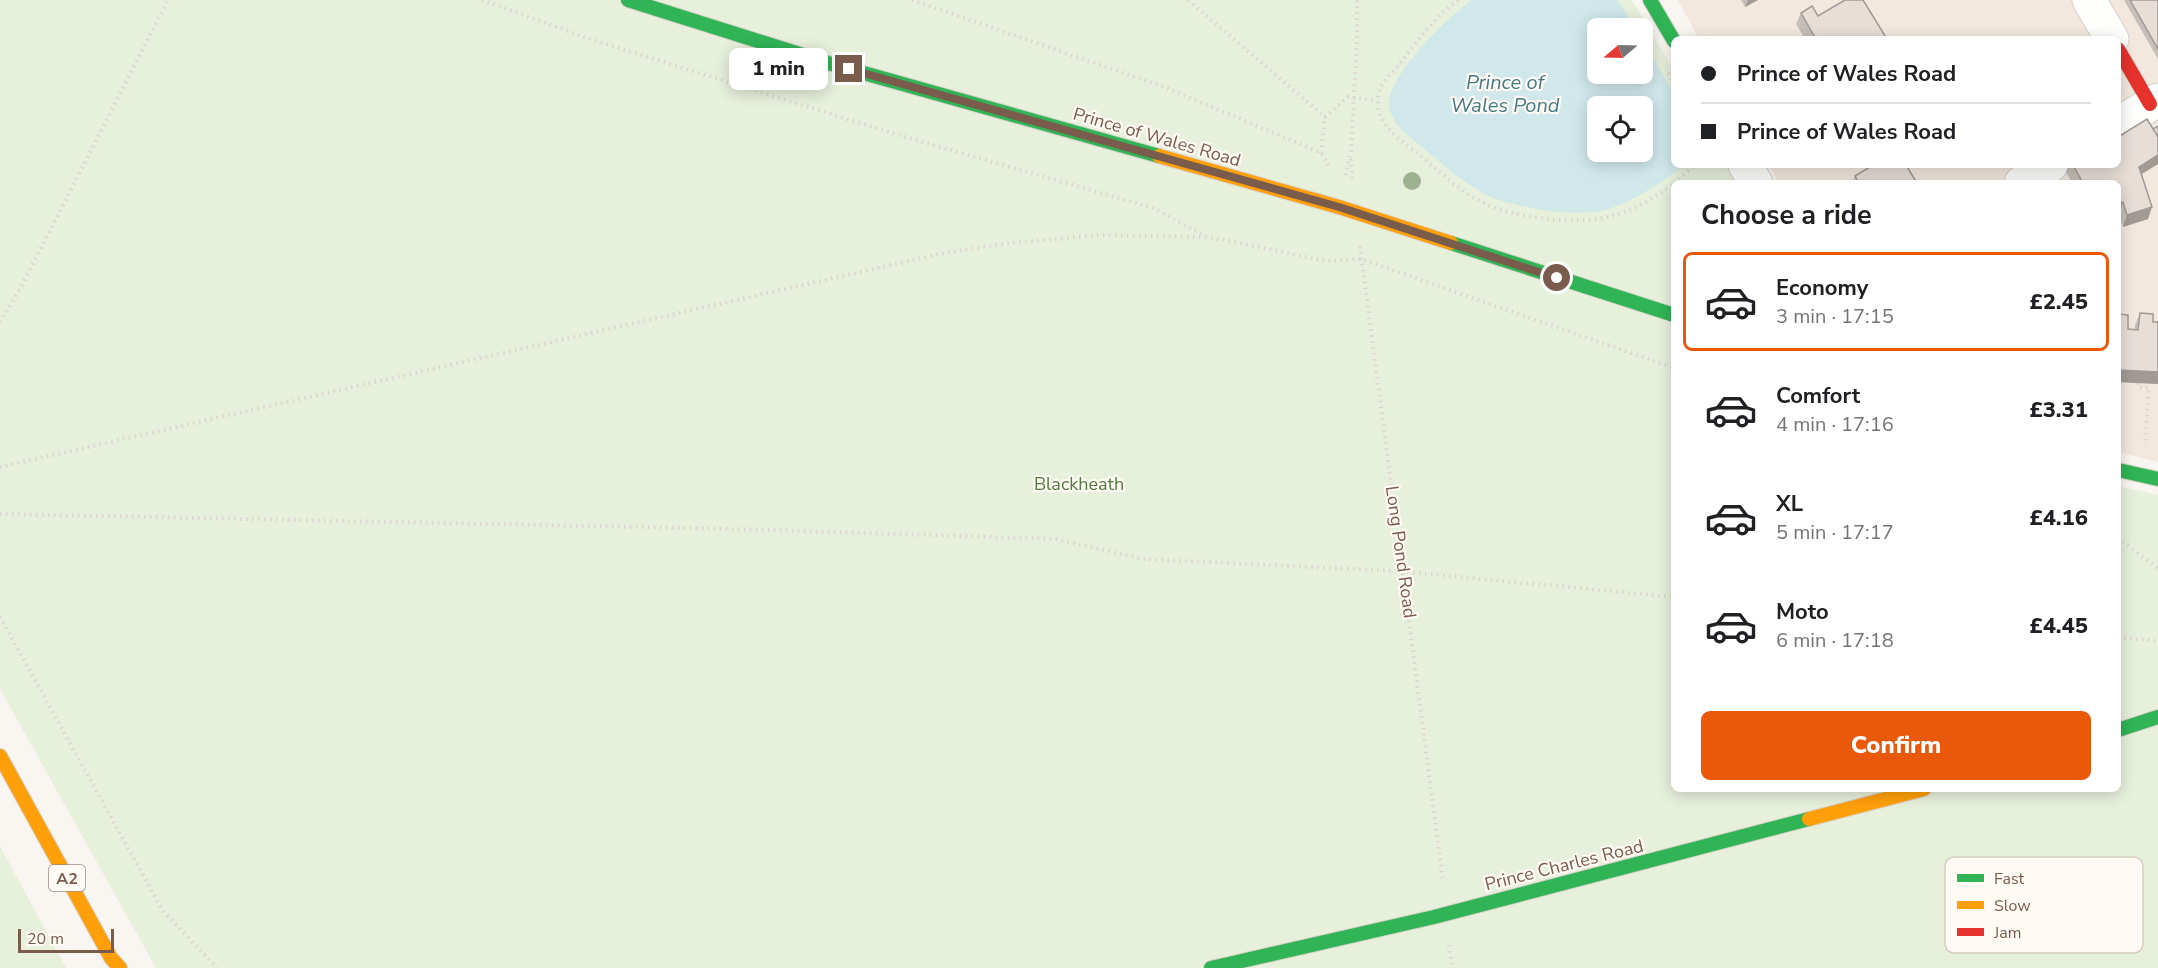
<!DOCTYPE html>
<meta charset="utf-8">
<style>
body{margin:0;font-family:"Nunito Sans",sans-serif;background:#f2f2f2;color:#202124;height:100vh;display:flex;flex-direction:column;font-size:22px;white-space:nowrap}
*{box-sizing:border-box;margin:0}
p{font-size:20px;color:#757577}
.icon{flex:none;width:33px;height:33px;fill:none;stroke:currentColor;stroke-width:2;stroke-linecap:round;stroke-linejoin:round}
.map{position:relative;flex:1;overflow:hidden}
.side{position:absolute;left:1671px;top:180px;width:450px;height:612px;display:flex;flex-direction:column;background:#fff;border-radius:9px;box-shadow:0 3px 15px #0003}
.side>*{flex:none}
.banner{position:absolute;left:1671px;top:36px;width:450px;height:132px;border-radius:9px;box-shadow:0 3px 15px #0003;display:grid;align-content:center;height:132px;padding:0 30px;background:#fff}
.needle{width:39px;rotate:251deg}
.fabs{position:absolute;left:1587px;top:18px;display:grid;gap:12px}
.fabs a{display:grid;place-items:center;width:66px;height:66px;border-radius:9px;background:#fff;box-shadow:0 3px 15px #0003;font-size:30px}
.scale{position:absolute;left:18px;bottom:15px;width:96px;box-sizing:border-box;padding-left:6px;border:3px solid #7a5c4d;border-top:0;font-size:16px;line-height:21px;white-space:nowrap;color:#7a5c4d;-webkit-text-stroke:4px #fffaf3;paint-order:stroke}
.end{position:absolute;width:27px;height:27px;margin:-14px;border:8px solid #7a5c4d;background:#fff;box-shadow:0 0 0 3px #fff}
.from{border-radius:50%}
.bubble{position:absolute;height:42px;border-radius:9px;background:#fff;box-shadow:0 3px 15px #0003;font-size:20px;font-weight:800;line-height:42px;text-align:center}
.banner b{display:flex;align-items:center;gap:21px;height:57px;font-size:22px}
.banner b+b{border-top:2px solid #e0e0e0}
.banner i{width:15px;height:15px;background:#202124}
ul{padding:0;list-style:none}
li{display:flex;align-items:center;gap:18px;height:99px;margin:0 12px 9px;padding:0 18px;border:3px solid transparent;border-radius:9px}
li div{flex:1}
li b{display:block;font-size:22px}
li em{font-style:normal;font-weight:800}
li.active{border-color:#ea580c}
li>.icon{width:54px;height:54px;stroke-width:1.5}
h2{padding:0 30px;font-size:27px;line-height:72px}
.button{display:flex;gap:12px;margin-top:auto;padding:12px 30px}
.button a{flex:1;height:69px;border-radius:9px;background:#ea580c;color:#fff;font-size:24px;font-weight:800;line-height:69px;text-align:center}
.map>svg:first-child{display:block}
.residential{fill:#f2e8de}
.green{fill:#e7f0db;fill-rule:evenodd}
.water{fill:#d0e8ea;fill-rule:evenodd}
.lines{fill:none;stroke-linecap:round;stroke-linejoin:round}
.street-casing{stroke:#d7d1cb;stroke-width:35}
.fast-casing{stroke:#d9d2cb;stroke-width:16}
.slow-casing{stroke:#d9d2cb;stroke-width:16}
.jam-casing{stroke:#d9d2cb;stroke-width:16}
.path{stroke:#dcd5d0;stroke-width:4;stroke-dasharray:1.5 4.5;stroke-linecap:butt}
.street{stroke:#fefefd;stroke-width:33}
.fast{stroke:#30b455;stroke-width:14}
.slow{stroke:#ff9f0a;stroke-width:14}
.jam{stroke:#e5322d;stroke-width:14}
.tree{fill:#9eb190}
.wall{fill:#c6bfb9}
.shaded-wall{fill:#a19b96}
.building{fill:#e6ded7;stroke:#a19b96;stroke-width:1.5}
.route{stroke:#7a5c4d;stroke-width:8}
.labels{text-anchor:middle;stroke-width:4.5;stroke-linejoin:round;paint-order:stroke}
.shield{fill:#fffaf3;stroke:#a28b7f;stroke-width:1.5}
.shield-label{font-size:16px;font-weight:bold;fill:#7a5c4d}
.street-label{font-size:18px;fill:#7a5c4d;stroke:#fffaf3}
.park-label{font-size:18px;fill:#537a41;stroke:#fffaf3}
.water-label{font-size:20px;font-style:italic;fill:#437c86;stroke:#fffaf3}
.key{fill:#fffaf3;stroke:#d7cbc1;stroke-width:1.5}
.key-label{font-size:16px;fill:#7a5c4d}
</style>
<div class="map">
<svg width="2158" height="968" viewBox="0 0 2158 968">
<rect width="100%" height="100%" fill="#f9f5f0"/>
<path class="residential" d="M 1678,0 L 2158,0 L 2158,462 L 2118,452 L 2118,183 L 1779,183 L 1769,165 L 2118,165 L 2118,39 L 1699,39 Z"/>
<path class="green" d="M 0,0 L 1632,0 L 1674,71 L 1674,165 L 1729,165 L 1740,183 L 1674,183 L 1674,789 L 2118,789 L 2118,486 L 2158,495 L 2158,968 L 156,968 L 0,689 ZM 1598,28 L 1642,28 L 1642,74 L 1598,74 ZM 1598,106 L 1642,106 L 1642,152 L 1598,152 Z
M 0,846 L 66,968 L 0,968 Z"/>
<path class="water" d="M 1472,0 L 1618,0 L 1635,28 L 1598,28 L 1598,74 L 1642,74 L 1643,41 L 1674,94 L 1674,165 L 1684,165 C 1662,183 1624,208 1595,212 C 1574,214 1553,212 1532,208 C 1512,204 1493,200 1476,189 C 1459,179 1444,165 1429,153 C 1414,140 1391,126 1389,105 C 1387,76 1449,16 1472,0 ZM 1598,106 L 1642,106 L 1642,152 L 1598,152 Z"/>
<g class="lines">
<g class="street-casing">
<path id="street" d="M 2089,0 L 2112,39
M 2118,124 L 2158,100
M 1745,165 L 1756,183
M 2021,183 L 2051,165"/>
</g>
<g class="fast-casing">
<path id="fast" d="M 628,0 L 828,63 L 1159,156
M 1650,0 L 1674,41
M 1451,243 L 1674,315
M 2118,470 L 2158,479
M 2118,730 L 2158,717
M 1211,968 L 1434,917 L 1809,819"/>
</g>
<g class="slow-casing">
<path id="slow" d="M 1159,156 L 1339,207 L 1451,243
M 0,756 L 111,958 L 120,968
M 1809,819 L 1924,789"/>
</g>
<g class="jam-casing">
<path id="jam" d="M 2118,49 L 2150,104"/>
</g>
<path class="path" d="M 482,0 L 593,40 L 902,136 L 1153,208 L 1207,237
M 912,0 L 1167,88 L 1321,153 L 1328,163 L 1329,169
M 1188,0 L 1325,117 L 1348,97 L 1378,101
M 1458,0 C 1433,18 1416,43 1397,67 C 1391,74 1383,81 1380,89 C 1378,93 1378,102 1378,107 C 1380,128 1407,145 1422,157 C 1441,173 1459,190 1480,201 C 1496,210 1515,214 1533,217 C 1589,226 1628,219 1674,183
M 1668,73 L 1674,83
M 1321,153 L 1325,117
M 1351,159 L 1352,178
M 1345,175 L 1351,153 L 1357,40 L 1357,0
M 1674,183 L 1695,165
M 1360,246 L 1443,881
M 0,322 L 22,285 L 168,0
M 2138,383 L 2138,387 L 2149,388 L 2145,445
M 0,467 L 944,253 L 1011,243 L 1101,235 L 1201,237 L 1231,241 L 1325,261 L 1361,259 L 1674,368
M 0,514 L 736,529 L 1056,539 L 1143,559 L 1397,571 L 1674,597
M 2118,538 L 2158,568
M 0,617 L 163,911 L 217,968
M 2118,637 L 2158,641
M 1449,945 L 1452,968"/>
<use href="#street" class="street"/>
<use href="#fast" class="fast"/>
<use href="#slow" class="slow"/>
<use href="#jam" class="jam"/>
</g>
<circle class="tree" cx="1412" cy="181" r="9"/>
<path class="wall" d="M 1741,0 L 1758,0 L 1745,7 Z
M 2124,0 L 2158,0 L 2158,59 Z
M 1801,13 L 1818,16 L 1887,39 L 1805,39 L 1796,24 Z
M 2158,126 L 2158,164 L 2142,174 L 2148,219 L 2123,227 L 2118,213 L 2118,183 L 2072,183 L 2066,172 L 2069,165 L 2118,165 L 2153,129 Z
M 1855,176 L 1917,183 L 1852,183 Z
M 2140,313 L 2153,322 L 2158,322 L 2158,384 L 2118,382 L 2118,314 L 2128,329 L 2135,329 L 2135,325 Z"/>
<path class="shaded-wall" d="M 1748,0 L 1758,0 L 1745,7 Z
M 2158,155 L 2158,164 L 2135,178 L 2139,167 Z
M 2123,202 L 2119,213 L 2118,213 L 2118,203 Z
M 2152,207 L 2148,219 L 2123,227 L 2127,215 Z
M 2118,370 L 2158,372 L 2158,384 L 2118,382 Z"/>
<path class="building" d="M 1845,0 L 1863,0 L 1887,39 L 1816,39 L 1801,13 L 1812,6 L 1818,16 Z
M 2130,0 L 2158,0 L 2158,49 Z
M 2147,119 L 2158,137 L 2158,155 L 2139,167 L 2152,207 L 2127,215 L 2123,202 L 2118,203 L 2118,183 L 2083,183 L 2073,165 L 2118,165 L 2118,137 Z
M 2158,126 L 2158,137 L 2153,129 Z
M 1873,165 L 1906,165 L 1917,183 L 1859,183 L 1855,176 Z
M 2140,313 L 2153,314 L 2153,322 L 2158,322 L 2158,372 L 2118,370 L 2118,314 L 2128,315 L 2128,329 L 2138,330 Z"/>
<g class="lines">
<path class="route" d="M 849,69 L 1339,207 L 1557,278"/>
</g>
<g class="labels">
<rect class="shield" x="49" y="865" width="36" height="26" rx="4.5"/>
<g class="shield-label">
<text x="67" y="884">A2</text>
</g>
<g class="street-label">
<text transform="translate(1157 137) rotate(16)" y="6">Prince of Wales Road</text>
<text transform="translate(1401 552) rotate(82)" y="6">Long Pond Road</text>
<text transform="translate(1564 865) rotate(-14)" y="6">Prince Charles Road</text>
</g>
<g class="park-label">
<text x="1079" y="490">Blackheath</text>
</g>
<g class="water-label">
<text x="1505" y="89">Prince of<tspan x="1505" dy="23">Wales Pond</tspan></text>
</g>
</g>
<rect x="1945" y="857" width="198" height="96" rx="9" class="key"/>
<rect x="1957" y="874" width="27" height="8" fill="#30b455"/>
<rect x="1957" y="901" width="27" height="8" fill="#ff9f0a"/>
<rect x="1957" y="928" width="27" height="8" fill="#e5322d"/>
<g class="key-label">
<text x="1994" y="884">Fast</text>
<text x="1994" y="911">Slow</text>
<text x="1994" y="938">Jam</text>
</g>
</svg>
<div class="fabs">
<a><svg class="needle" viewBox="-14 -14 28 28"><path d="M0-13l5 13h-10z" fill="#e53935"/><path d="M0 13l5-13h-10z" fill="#757577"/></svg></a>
<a><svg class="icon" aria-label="locate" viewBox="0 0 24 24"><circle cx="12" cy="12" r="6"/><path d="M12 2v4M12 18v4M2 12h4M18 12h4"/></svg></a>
</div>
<div class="scale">20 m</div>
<i class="end from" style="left:1557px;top:278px"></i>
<i class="end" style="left:849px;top:69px"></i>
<div class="bubble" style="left:729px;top:48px;width:99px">1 min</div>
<div class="banner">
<b><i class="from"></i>Prince of Wales Road</b>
<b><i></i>Prince of Wales Road</b>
</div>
<section class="side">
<h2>Choose a ride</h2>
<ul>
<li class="active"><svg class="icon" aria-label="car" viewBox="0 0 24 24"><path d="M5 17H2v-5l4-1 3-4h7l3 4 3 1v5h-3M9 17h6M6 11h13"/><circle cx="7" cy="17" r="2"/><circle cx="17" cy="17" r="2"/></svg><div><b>Economy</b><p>3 min · 17:15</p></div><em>£2.45</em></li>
<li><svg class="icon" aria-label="car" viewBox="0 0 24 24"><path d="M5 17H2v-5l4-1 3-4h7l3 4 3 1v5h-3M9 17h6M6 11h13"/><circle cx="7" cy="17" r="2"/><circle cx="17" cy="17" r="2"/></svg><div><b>Comfort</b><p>4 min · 17:16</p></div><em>£3.31</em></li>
<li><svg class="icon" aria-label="car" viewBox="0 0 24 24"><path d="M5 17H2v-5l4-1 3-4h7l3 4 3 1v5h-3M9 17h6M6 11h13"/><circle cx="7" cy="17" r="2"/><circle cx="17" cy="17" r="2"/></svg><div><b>XL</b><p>5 min · 17:17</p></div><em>£4.16</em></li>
<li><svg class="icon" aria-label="car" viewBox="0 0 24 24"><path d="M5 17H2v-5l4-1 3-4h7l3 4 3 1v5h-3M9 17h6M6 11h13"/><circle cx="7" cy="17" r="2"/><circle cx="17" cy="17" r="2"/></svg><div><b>Moto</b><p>6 min · 17:18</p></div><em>£4.45</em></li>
</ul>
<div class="button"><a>Confirm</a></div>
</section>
</div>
